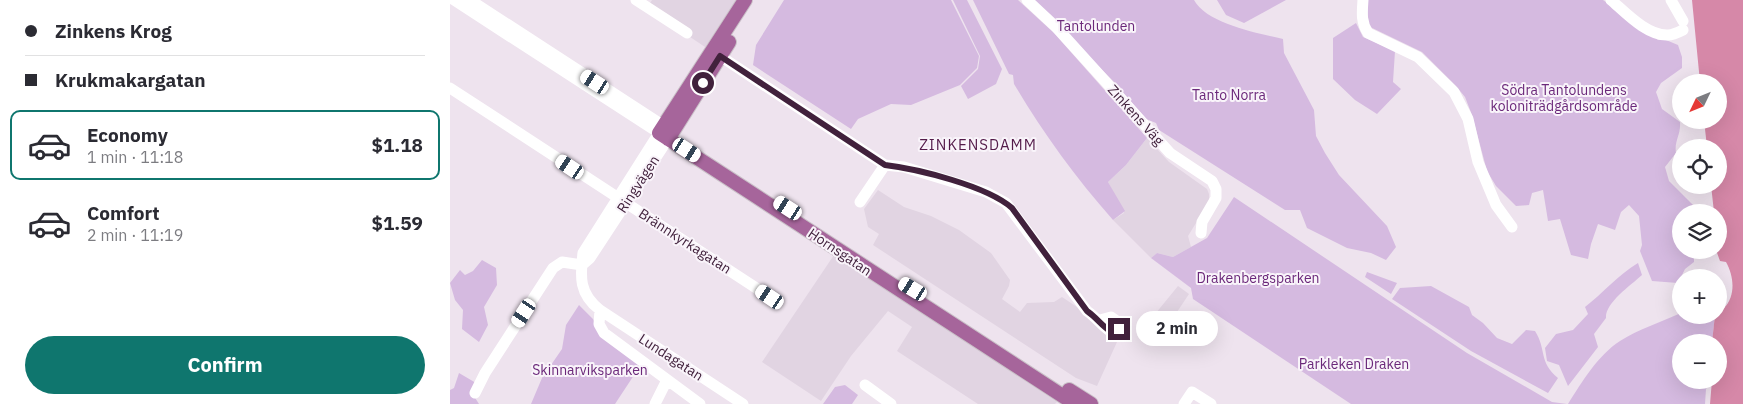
<!DOCTYPE html>
<meta charset="utf-8">
<style>
body{margin:0;font-family:"IBM Plex Sans",sans-serif;background:#f2f2f3;color:#2b2b33;height:100vh;display:flex;flex-direction:column;font-size:19px;white-space:nowrap}
*{box-sizing:border-box;margin:0}
p{font-size:16px;color:#7c7c81}
.icon{flex:none;width:28px;height:28px;fill:none;stroke:currentColor;stroke-width:2;stroke-linecap:round;stroke-linejoin:round}
.map{position:relative;flex:1;overflow:hidden}
.details{display:flex;flex-direction:column;background:#fff;width:450px}
.details>*{flex:none}
.hud{display:grid;align-content:center;height:110px;padding:0 25px;background:#fff}
.needle{width:32px;rotate:227deg}
.controls{position:absolute;left:1222px;top:74px;display:grid;gap:10px}
.controls a{display:grid;place-items:center;width:55px;height:55px;border-radius:50%;background:#fff;box-shadow:0 5px 20px #0002;font-size:25px}
.end{position:absolute;width:22px;height:22px;margin:-11px;border:6px solid #41213c;background:#fff;box-shadow:0 0 0 2px #fff}
.from{border-radius:50%}
.bubble{position:absolute;height:35px;border-radius:18px;background:#fff;box-shadow:0 5px 20px #0002;font-size:16px;font-weight:800;line-height:35px;text-align:center}
.car{position:absolute;width:15px;height:30px;margin:-15px -8px;border-radius:6px;box-shadow:0 0 4px 1px #0007;background:linear-gradient(#fff 24%,#345 0 40%,#fff 0 76%,#345 0 86%,#fff 0)}
.hud b{display:flex;align-items:center;gap:18px;height:48px;font-size:19px}
.hud b+b{border-top:1px solid #e1e1e2}
.hud i{width:12px;height:12px;background:#2b2b33}
ul{padding:0;list-style:none}
li{display:flex;align-items:center;gap:15px;height:70px;margin:0 10px 8px;padding:0 15px;border:2px solid transparent;border-radius:10px}
li div{flex:1}
li b{display:block;font-size:19px}
li em{font-style:normal;font-weight:800}
li.active{border-color:#0f766e}
li>.icon{width:45px;height:45px;stroke-width:1.5}
.cta{display:flex;gap:10px;margin-top:auto;padding:10px 25px}
.cta a{flex:1;height:58px;border-radius:30px;background:#0f766e;color:#fff;font-size:20px;font-weight:800;line-height:58px;text-align:center}
main{display:flex;flex:1;min-height:0}
.map>svg:first-child{display:block}
.built{fill:#e1d4e2}
.green{fill:#d5bae0}
.water{fill:#d688a8}
.lines{fill:none;stroke-linecap:round;stroke-linejoin:round}
.major-casing{stroke:#cac1c8;stroke-width:16}
.minor{stroke:#fff;stroke-width:11}
.major{stroke:#a6659b;stroke-width:14}
.route{stroke:#41213c;stroke-width:6}
.labels{text-anchor:middle;stroke-width:4;stroke-linejoin:round;paint-order:stroke}
.park-label{font-size:14px;fill:#6b287a;stroke:#f9f4fa}
.street-label{font-size:14px;fill:#41213c;stroke:#f9f4fa}
.neighbourhood-label{font-size:15px;letter-spacing:1px;fill:#541b4a;stroke:#f9f4fa}
</style>
<main>
<section class="details">
<div class="hud">
<b><i class="from"></i>Zinkens Krog</b>
<b><i></i>Krukmakargatan</b>
</div>
<ul>
<li class="active"><svg class="icon" aria-label="car" viewBox="0 0 24 24"><path d="M5 17H2v-5l4-1 3-4h7l3 4 3 1v5h-3M9 17h6M6 11h13"/><circle cx="7" cy="17" r="2"/><circle cx="17" cy="17" r="2"/></svg><div><b>Economy</b><p>1 min · 11:18</p></div><em>$1.18</em></li>
<li><svg class="icon" aria-label="car" viewBox="0 0 24 24"><path d="M5 17H2v-5l4-1 3-4h7l3 4 3 1v5h-3M9 17h6M6 11h13"/><circle cx="7" cy="17" r="2"/><circle cx="17" cy="17" r="2"/></svg><div><b>Comfort</b><p>2 min · 11:19</p></div><em>$1.59</em></li>
</ul>
<div class="cta"><a>Confirm</a></div>
</section>
<div class="map">
<svg width="1293" height="404" viewBox="0 0 1293 404">
<rect width="100%" height="100%" fill="#eee3ee"/>
<path class="built" d="M 202,0 L 286,0 L 255,47 L 197,8 Z
M 697,138 L 719,162 L 757,189 L 759,194 L 759,202 L 738,236 L 741,247 L 723,257 L 707,253 L 701,258 L 663,220 L 674,213 L 658,182 L 676,165 Z
M 428,190 L 454,207 L 481,216 L 509,230 L 541,253 L 560,280 L 559,286 L 552,299 L 570,312 L 577,303 L 604,302 L 612,297 L 663,331 L 667,342 L 647,386 L 626,378 L 423,245 L 429,234 L 418,227 L 414,209 Z
M 384,255 L 430,283 L 607,402 L 605,404 L 528,404 L 447,351 L 462,327 L 438,311 L 401,356 L 371,401 L 312,362 Z
M 728,286 L 739,294 L 715,330 L 701,319 Z"/>
<path class="green" d="M 334,0 L 501,0 L 529,56 L 527,68 L 510,85 L 461,105 L 441,104 L 408,119 L 401,129 L 303,65 L 306,45 Z
M 503,0 L 517,0 L 552,69 L 546,84 L 518,99 L 511,86 L 528,69 L 530,56 Z
M 523,0 L 568,0 L 604,33 L 697,138 L 676,165 L 658,182 L 675,211 L 663,220 C 625,177 593,133 564,84 L 563,75 L 559,74 Z
M 583,0 L 744,0 C 757,24 808,33 833,39 L 834,53 L 864,110 L 866,136 L 875,153 L 889,175 L 937,226 L 946,247 L 936,260 L 921,253 L 897,248 L 857,228 L 850,210 L 835,210 L 709,130 L 706,123 L 696,119 L 666,84 Z
M 767,0 L 836,0 L 794,23 L 776,15 Z
M 917,0 L 1153,0 L 1208,40 L 1216,40 L 1228,45 L 1232,57 L 1232,68 L 1211,83 L 1206,92 L 1212,109 L 1230,122 C 1231,135 1224,141 1226,153 L 1215,167 L 1219,181 L 1248,210 L 1248,212 L 1231,212 L 1231,250 L 1244,250 L 1244,262 L 1235,269 L 1228,283 L 1202,281 L 1190,251 L 1192,245 L 1189,216 L 1179,205 L 1171,212 L 1165,230 L 1148,224 L 1141,244 L 1138,259 L 1121,255 L 1110,219 L 1098,221 L 1093,190 L 1082,193 L 1079,205 L 1066,206 L 1046,186 L 1037,171 L 1022,115 L 1015,97 L 1006,86 L 972,52 L 918,26 Z
M 906,23 L 913,37 L 945,51 L 943,82 L 951,89 L 927,114 L 905,100 L 883,79 L 883,38 Z
M 784,197 L 1017,353 L 1102,402 L 1117,404 L 901,404 L 743,299 L 741,288 L 701,258 L 707,253 L 723,257 L 757,238 Z
M 32,260 L 46,268 L 47,285 L 34,307 L 38,325 L 29,342 L 12,329 L 13,310 L 5,300 L 0,283 L 10,270 L 15,275 L 23,271 Z
M 1188,263 L 1192,275 C 1180,286 1155,303 1156,318 L 1144,334 L 1148,347 L 1118,386 L 1109,365 L 1097,361 L 1095,348 L 1106,334 L 1123,330 L 1138,314 L 1135,307 C 1153,293 1168,275 1188,263 Z
M 917,272 L 947,283 L 941,294 L 915,277 Z
M 981,286 L 1019,307 L 1022,315 L 1033,323 L 1047,338 L 1062,344 L 1076,330 L 1085,331 C 1097,350 1088,361 1108,378 L 1098,393 L 1021,351 L 942,299 L 950,288 Z
M 129,305 L 143,319 L 152,336 L 190,366 L 165,404 L 81,404 L 92,378 L 112,349 L 116,325 Z
M 1231,313 L 1265,315 L 1262,342 L 1231,342 L 1231,380 L 1261,380 L 1256,389 L 1255,404 L 1118,404 C 1132,382 1148,355 1170,341 C 1189,329 1211,322 1231,313 Z
M 9,373 L 26,383 L 22,393 L 29,404 L 0,404 L 0,390 L 4,388 Z
M 395,385 L 408,395 L 402,404 L 373,404 L 385,387 Z"/>
<path class="water" d="M 1242,0 L 1293,0 L 1293,404 L 1260,404 L 1262,380 L 1269,380 L 1269,342 L 1262,342 L 1265,315 L 1269,315 L 1269,307 L 1274,308 C 1286,296 1284,276 1276,262 L 1270,261 L 1266,250 L 1269,250 L 1269,229 L 1274,228 L 1269,221 L 1269,212 L 1264,212 L 1261,185 L 1269,185 L 1269,148 L 1257,147 L 1254,120 L 1269,120 L 1269,82 L 1250,82 Z"/>
<g class="lines">
<g class="major-casing">
<path id="major" d="M 295,0 L 209,133 L 625,404
M 218,139 L 279,42
M 619,390 L 641,404"/>
</g>
<path class="minor" d="M 4,0 L 209,133 L 133,253 C 130,277 129,294 150,310 L 293,404
M 20,0 L 214,126
M 186,0 L 237,33
M 577,0 L 607,28 L 720,153 L 762,181 L 766,189 L 766,198 L 752,222 L 751,233
M 913,0 C 912,13 911,22 918,33 L 968,57 L 1004,92 L 1018,119 L 1028,162 L 1046,205 L 1062,227
M 1161,0 C 1175,12 1197,36 1218,35 C 1222,35 1229,32 1233,30
M 1221,0 L 1233,21
M 264,52 L 435,165 L 454,167 L 536,192 L 556,203 L 637,311 C 647,318 651,325 660,331 L 669,329 L 668,322 L 661,317 L 650,320
M 0,88 L 320,297
M 410,202 L 435,165
M 132,265 L 140,258 L 218,139
M 150,310 L 149,324 L 154,333 L 250,404
M 415,385 L 441,404
M 25,393 L 35,373 L 103,268 L 112,262 L 132,265
M 205,404 L 217,380
M 734,404 L 742,392 L 761,404"/>
<use href="#major" class="major"/>
</g>
<g class="lines">
<path class="route" d="M 253,83 L 270,56 L 435,165 C 468,169 537,186 562,208 L 637,311 C 647,318 651,325 660,331 L 669,329"/>
</g>
<g class="labels">
<g class="park-label">
<text x="646" y="31">Tantolunden</text>
<text x="1114" y="95">Södra Tantolundens<tspan x="1114" dy="16">koloniträdgårdsområde</tspan></text>
<text x="779" y="100">Tanto Norra</text>
<text x="808" y="283">Drakenbergsparken</text>
<text x="904" y="369">Parkleken Draken</text>
<text x="140" y="375">Skinnarviksparken</text>
</g>
<g class="street-label">
<text transform="translate(686 115) rotate(48)" y="5">Zinkens Väg</text>
<text transform="translate(188 184) rotate(-57)" y="5">Ringvägen</text>
<text transform="translate(235 241) rotate(33)" y="5">Brännkyrkagatan</text>
<text transform="translate(390 252) rotate(34)" y="5">Hornsgatan</text>
<text transform="translate(221 357) rotate(33)" y="5">Lundagatan</text>
</g>
<g class="neighbourhood-label">
<text x="528" y="150">ZINKENSDAMM</text>
</g>
</g>
</svg>
<div class="controls">
<a><svg class="needle" viewBox="-14 -14 28 28"><path d="M0-13l5 13h-10z" fill="#e53935"/><path d="M0 13l5-13h-10z" fill="#7c7c81"/></svg></a>
<a><svg class="icon" aria-label="locate" viewBox="0 0 24 24"><circle cx="12" cy="12" r="6"/><path d="M12 2v4M12 18v4M2 12h4M18 12h4"/></svg></a>
<a><svg class="icon" aria-label="layers" viewBox="0 0 24 24"><path d="M12 4l9 5-9 5-9-5zM3 14l9 5 9-5"/></svg></a>
<a>+</a>
<a>−</a>
</div>
<i class="end from" style="left:253px;top:83px"></i>
<i class="end" style="left:669px;top:329px"></i>
<div class="bubble" style="left:686px;top:311px;width:82px">2 min</div>
<i class="car" style="left:145px;top:82px;rotate:303deg"></i>
<i class="car" style="left:237px;top:150px;rotate:123deg"></i>
<i class="car" style="left:120px;top:167px;rotate:304deg"></i>
<i class="car" style="left:338px;top:208px;rotate:303deg"></i>
<i class="car" style="left:463px;top:289px;rotate:301deg"></i>
<i class="car" style="left:320px;top:297px;rotate:304deg"></i>
<i class="car" style="left:74px;top:313px;rotate:213deg"></i>
</div>
</main>
